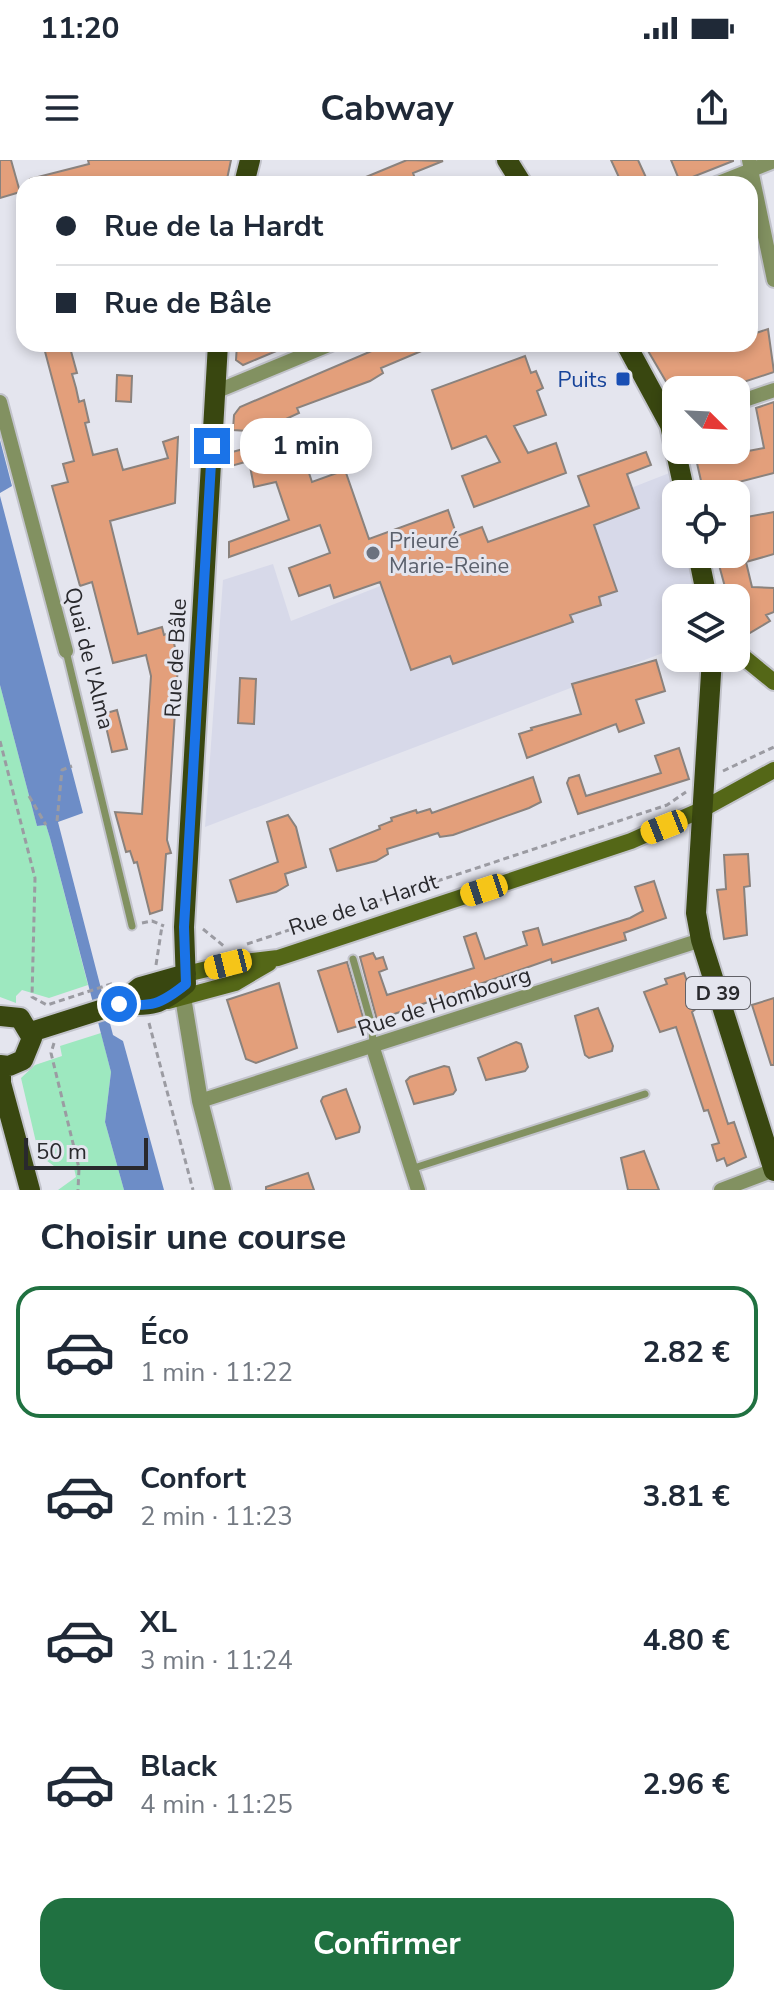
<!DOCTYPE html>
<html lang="fr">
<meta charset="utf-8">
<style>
body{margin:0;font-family:"Nunito Sans",sans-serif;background:#f2f2f3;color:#1f2937;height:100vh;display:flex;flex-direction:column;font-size:30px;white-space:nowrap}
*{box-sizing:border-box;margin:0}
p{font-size:26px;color:#747a83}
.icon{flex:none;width:44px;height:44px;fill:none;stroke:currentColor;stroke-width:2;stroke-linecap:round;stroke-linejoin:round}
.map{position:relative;height:1030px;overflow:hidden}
.side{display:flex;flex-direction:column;background:#fff;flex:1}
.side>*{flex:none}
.hud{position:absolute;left:16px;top:16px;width:742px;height:176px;border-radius:24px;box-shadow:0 4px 12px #0003;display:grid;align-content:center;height:176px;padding:0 40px;background:#fff}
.needle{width:52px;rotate:114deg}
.buttons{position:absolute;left:662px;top:216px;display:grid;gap:16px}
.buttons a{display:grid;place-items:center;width:88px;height:88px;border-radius:16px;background:#fff;box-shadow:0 4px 12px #0003;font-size:40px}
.scale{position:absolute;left:24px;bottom:20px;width:124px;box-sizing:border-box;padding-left:8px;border:4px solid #29292d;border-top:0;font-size:22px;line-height:28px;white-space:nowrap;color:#29292d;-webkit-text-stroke:6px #e4e5ee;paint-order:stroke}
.end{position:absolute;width:36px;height:36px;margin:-18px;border:10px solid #1a73e8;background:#fff;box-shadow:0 0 0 4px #fff}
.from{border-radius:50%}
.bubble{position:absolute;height:56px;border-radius:24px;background:#fff;box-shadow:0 4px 12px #0003;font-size:26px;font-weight:700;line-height:56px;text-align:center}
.car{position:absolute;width:24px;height:48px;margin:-24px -12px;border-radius:10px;box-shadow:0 0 6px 2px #0007;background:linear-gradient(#f5c518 24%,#345 0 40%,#f5c518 0 76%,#345 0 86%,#f5c518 0)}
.hud b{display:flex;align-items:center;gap:28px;height:76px;font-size:30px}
.hud b+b{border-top:2px solid #e0e1e3}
.hud i{width:20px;height:20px;background:#1f2937}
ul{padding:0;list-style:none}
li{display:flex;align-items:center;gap:24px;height:132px;margin:0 16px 12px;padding:0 24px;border:4px solid transparent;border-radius:24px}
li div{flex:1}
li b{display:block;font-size:30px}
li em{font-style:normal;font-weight:700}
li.selected{border-color:#207141}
li>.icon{width:72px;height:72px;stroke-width:1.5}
h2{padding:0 40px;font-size:36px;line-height:96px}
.primary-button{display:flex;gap:16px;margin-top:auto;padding:16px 40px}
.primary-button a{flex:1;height:92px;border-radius:24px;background:#207141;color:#fff;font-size:32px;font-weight:700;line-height:92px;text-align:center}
.status{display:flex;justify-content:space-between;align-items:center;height:56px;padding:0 40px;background:#fff;direction:ltr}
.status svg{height:22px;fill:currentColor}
header{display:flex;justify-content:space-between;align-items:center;height:104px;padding:0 40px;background:#fff;font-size:36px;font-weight:700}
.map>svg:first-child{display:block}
.built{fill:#d7d9e9}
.green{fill:#9de8bf}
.water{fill:#6d8dc7}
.building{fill:#e39f7b;stroke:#8a827d;stroke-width:2}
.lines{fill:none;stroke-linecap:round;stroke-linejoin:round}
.service-casing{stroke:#c2c3cb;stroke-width:11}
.minor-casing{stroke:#c2c3cb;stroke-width:18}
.tertiary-casing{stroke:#c2c3cb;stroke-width:20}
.secondary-casing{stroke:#c2c3cb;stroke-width:20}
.primary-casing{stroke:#c2c3cb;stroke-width:24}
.path{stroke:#9b9ba2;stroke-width:3;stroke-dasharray:6 4;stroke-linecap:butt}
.service{stroke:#829161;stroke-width:7}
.minor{stroke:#829161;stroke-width:14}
.tertiary{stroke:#829161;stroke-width:16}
.secondary{stroke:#546717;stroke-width:16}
.primary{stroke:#394710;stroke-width:20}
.route{stroke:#1a73e8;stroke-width:10}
.transit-dot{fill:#1a4fb4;stroke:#e4e5ee;stroke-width:3}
.worship-dot{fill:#6b7280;stroke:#e4e5ee;stroke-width:3}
.labels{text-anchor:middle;stroke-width:6;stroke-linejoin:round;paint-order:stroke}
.shield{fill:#e4e5ee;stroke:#616167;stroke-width:2}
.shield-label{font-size:20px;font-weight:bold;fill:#29292d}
.transit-label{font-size:22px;fill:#164399;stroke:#e4e5ee;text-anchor:end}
.worship-label{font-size:22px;fill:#5b616d;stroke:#e4e5ee;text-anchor:start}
.street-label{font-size:22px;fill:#29292d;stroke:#e4e5ee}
</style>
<div class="status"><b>11:20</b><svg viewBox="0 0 49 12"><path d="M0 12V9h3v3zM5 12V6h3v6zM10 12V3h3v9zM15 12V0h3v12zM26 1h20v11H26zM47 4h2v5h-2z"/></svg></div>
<header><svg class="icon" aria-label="menu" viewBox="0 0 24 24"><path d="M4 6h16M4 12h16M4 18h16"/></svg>Cabway<svg class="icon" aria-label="share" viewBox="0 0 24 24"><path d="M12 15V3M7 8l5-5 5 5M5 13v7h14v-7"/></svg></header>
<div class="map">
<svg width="774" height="1030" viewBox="0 0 774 1030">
<rect width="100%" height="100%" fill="#e4e5ee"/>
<path class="built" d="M 677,310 L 676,394 L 689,394 L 696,438 L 676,438 L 676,488 L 205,667 L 223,420 L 273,404 L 291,461 Z"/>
<path class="green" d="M 0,525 L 37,666 L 46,665 L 50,678 L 88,825 L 49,838 L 22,830 L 16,836 L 16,843 L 0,837 Z
M 101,873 L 111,912 L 105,962 L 124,1030 L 58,1030 L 76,1017 L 74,1008 L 54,1006 L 39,995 L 21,918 L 35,905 L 62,896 L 60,886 Z"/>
<path class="water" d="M 0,280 L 12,326 L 0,333 Z
M 0,336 L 83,653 L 58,662 L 113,875 L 123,881 L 164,1030 L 124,1030 L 105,962 L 111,912 L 50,678 L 46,665 L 37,666 L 0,525 Z"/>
<path class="building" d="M 0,0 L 11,0 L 20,32 L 0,38 Z
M 88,0 L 231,0 L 226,24 L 31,24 L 30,19 L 89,4 Z
M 407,0 L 443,1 L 413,13 L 417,24 L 349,24 Z
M 611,0 L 638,0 L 649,24 L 622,24 Z
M 671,0 L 733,0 L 733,1 L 680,22 Z
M 768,169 L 774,212 L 719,230 L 671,230 L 644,184 L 750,184 L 750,175 Z
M 43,184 L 69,184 L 77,213 L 72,214 L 76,228 L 79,242 L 84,240 L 89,262 L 85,263 L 93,295 L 117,289 L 123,310 L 168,298 L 163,282 L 178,277 L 175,343 L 110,361 L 138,474 L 162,467 L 164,475 L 172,472 L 178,504 L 167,680 L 171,693 L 166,694 L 162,750 L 150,754 L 137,702 L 134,703 L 130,691 L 126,692 L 115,652 L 142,654 L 151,516 L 146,495 L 113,503 L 92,422 L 80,426 L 52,326 L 68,322 L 63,304 L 74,301 Z
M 237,184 L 293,184 L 243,205 L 236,200 Z
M 388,184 L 438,184 L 381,208 L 383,213 L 370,221 L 297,248 L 299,253 L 275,264 L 279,273 L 233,270 L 234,255 L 240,247 Z
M 525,196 L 531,213 L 536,211 L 543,228 L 537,231 L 546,255 L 514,266 L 528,293 L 556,283 L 566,313 L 474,347 L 462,316 L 500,302 L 486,276 L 452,289 L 432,230 Z
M 117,215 L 132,216 L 131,242 L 116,241 Z
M 774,242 L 774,313 L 731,324 L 733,334 L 704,334 L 694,290 L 721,290 L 722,296 L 764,288 L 756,248 Z
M 281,279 L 295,312 L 307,307 L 312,322 L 345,310 L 369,379 L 448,350 L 457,376 L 482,367 L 488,382 L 589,346 L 578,316 L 646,292 L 651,305 L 627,314 L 639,348 L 594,365 L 617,431 L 599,437 L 601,445 L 570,455 L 573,462 L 453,504 L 450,496 L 411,510 L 380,422 L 334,438 L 330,425 L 299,436 L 289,408 L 330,393 L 320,365 L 229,397 L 229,382 L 289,360 L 276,322 L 254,327 L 249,301 L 231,306 L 232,292 Z
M 774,352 L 774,394 L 746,402 L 752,427 L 774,428 L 774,452 L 766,455 L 770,461 L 748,474 L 736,453 L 736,438 L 728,438 L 716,394 L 736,394 L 736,359 Z
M 656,500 L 665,531 L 636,540 L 644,563 L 619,572 L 616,564 L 527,598 L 519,574 L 532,570 L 531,568 L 581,554 L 572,524 Z
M 240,518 L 256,519 L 254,564 L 238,563 Z
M 117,550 L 127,589 L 112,592 L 103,554 Z
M 679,588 L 689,619 L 578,654 L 567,623 L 569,618 L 579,615 L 586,636 L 661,613 L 655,596 Z
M 533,617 L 541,642 L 529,648 L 453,675 L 440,677 L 438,673 L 387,689 L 388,694 L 376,701 L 337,711 L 330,689 L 380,669 L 379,666 L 392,661 L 391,658 L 416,650 L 417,653 L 430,649 L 432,653 Z
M 288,655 L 296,667 L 306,707 L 285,714 L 288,725 L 276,732 L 237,742 L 230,720 L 278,702 L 267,662 Z
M 748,694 L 750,726 L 744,727 L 747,775 L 724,779 L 717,730 L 726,729 L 724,695 Z
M 654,721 L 666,758 L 624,773 L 626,780 L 552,803 L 551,799 L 377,860 L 360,797 L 373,793 L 376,799 L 383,797 L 387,809 L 379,812 L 387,835 L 474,808 L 464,777 L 476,773 L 485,799 L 527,785 L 523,772 L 538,768 L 543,785 L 630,758 L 643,751 L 635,727 Z
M 347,802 L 365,864 L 338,872 L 318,811 Z
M 684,813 L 697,848 L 692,852 L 728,964 L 734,962 L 746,997 L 727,1006 L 724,998 L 717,1001 L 712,985 L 719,983 L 708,950 L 704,951 L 676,867 L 660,872 L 644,832 L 667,824 L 665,819 Z
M 279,823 L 297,888 L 256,903 L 246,899 L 227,840 Z
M 774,838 L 774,905 L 771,905 L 752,845 Z
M 598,848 L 613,886 L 612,891 L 589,898 L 585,895 L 575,856 Z
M 516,882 L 521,884 L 528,907 L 525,911 L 486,920 L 478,898 Z
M 444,906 L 449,907 L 456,930 L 453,934 L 414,944 L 406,921 L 410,917 Z
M 346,929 L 360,967 L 359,972 L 336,979 L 321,941 L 323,937 Z
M 644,991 L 659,1030 L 628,1030 L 621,998 Z
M 308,1013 L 314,1030 L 266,1030 L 266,1027 Z"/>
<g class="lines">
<g class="service-casing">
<path id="service" d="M 66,491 L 132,766
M 353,799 L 372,866 L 373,886
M 411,1009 L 645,934"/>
</g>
<g class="minor-casing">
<path id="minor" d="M 749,0 L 774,120
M 716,24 L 774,1
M 215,232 L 331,184
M 0,242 L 66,491
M 736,243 L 774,230
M 373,888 L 418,1030
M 200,941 L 701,780
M 721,1030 L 774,1010"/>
</g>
<g class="tertiary-casing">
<path id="tertiary" d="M 183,837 L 200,941 L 223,1030"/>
</g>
<g class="secondary-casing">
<path id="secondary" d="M 736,491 L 774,522
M 186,814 L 228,804 L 278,798 L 631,681 L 701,650 L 774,610
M 168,841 L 235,823 L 269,803"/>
</g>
<g class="primary-casing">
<path id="primary" d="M 507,0 L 522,24
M 244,24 L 250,0
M 626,184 L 670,265 L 685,334
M 698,394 L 707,438
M 712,498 L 696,753 L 701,780 L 774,1011
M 119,844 C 152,847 160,845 186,824 L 184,767 L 218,184
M 0,856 L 20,858 L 32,878 L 23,900 L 9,906 L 0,905
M 31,872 L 119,844 L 140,827 L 186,814
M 1,905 L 1,923 L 30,1030"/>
</g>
<path class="path" d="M 0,581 L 35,718 L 32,837 L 47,845 L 114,823
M 723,611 L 774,587
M 29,636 L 46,665
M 57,661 L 62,610 L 72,606
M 142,763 L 152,761 L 164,766
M 203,769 L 225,787
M 247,784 L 667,645 L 686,632
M 156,805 L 162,766
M 149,863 L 193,1030
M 54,883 L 51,893 L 79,1008 L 78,1030"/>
<use href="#service" class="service"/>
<use href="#minor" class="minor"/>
<use href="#tertiary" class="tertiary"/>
<use href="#secondary" class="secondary"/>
<use href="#primary" class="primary"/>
</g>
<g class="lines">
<path class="route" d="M 119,844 C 152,847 160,845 186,824 L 184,767 L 212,286"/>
</g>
<rect class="transit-dot" x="615" y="211" width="16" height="16" rx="4"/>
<circle class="worship-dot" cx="373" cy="393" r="8"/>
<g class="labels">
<rect class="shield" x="686" y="817" width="64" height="32" rx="6"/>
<g class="shield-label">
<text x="718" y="840">D 39</text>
</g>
<g class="transit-label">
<text x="607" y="227">Puits</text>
</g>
<g class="worship-label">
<text x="389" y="388">Prieuré<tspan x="389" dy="25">Marie-Reine</tspan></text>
</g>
<g class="street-label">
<text transform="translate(90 498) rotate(76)" y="8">Quai de l'Alma</text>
<text transform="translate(175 498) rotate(-87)" y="8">Rue de Bâle</text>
<text transform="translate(363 744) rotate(-18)" y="8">Rue de la Hardt</text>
<text transform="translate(444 841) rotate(-18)" y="8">Rue de Hombourg</text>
</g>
</g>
</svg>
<div class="buttons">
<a><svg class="needle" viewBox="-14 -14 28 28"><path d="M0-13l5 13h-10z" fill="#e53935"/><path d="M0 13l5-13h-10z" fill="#747a83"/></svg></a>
<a><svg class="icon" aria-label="locate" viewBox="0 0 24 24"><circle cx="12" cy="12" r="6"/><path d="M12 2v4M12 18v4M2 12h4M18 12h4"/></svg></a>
<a><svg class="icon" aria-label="layers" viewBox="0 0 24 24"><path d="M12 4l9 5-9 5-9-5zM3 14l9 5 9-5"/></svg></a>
</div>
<div class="scale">50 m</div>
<i class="end from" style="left:119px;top:844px"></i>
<i class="end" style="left:212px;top:286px"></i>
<div class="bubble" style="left:240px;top:258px;width:132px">1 min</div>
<i class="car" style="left:664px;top:667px;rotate:248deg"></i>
<i class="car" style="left:484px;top:730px;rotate:252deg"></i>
<i class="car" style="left:228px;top:804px;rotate:256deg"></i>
<div class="hud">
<b><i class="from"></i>Rue de la Hardt</b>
<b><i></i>Rue de Bâle</b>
</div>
</div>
<section class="side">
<h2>Choisir une course</h2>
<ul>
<li class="selected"><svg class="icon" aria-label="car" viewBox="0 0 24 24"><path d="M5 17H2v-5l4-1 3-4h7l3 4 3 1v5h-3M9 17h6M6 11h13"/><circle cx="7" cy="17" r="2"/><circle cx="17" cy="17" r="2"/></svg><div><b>Éco</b><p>1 min · 11:22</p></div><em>2.82 €</em></li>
<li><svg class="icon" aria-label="car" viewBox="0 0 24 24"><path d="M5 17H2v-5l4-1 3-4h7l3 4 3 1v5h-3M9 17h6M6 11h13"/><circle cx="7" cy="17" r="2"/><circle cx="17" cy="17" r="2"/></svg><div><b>Confort</b><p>2 min · 11:23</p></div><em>3.81 €</em></li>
<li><svg class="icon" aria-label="car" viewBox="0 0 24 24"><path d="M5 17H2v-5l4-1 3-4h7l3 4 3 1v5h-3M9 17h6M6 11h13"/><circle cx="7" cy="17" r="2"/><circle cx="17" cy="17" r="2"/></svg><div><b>XL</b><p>3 min · 11:24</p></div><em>4.80 €</em></li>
<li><svg class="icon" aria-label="car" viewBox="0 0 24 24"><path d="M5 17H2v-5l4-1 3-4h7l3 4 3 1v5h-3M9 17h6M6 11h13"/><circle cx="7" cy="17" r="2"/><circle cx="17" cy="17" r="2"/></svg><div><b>Black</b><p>4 min · 11:25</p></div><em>2.96 €</em></li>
</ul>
<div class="primary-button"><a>Confirmer</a></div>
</section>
